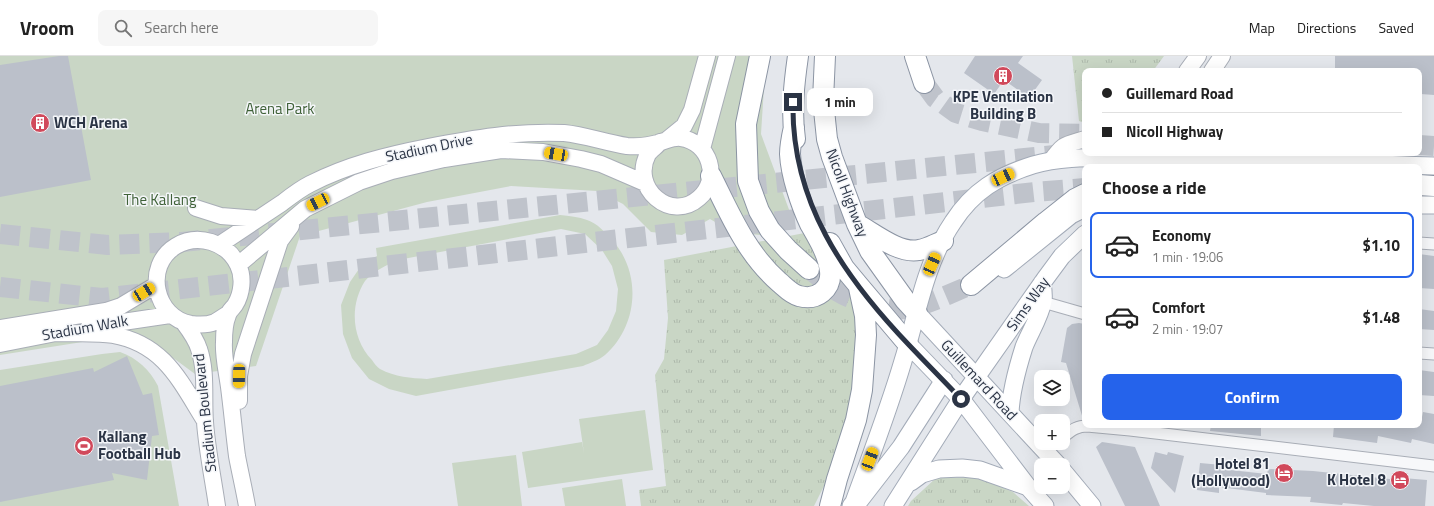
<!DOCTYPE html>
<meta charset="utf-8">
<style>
body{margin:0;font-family:"Titillium Web",sans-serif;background:#f6f6f6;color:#222;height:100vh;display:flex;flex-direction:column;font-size:15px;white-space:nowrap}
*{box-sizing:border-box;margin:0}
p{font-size:13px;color:#767676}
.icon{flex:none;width:22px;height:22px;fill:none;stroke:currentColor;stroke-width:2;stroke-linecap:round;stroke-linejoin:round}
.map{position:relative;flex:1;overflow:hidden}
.panel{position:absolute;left:1082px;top:108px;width:340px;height:264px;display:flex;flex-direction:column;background:#fff;border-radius:8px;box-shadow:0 4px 16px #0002}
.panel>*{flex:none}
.guide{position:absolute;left:1082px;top:12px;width:340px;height:88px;border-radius:8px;box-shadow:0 4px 16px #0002;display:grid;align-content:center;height:88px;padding:0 20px;background:#fff}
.buttons{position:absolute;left:1034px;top:314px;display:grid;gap:8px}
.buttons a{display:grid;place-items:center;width:36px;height:36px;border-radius:8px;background:#fff;box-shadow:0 4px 16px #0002;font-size:20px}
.end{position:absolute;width:18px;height:18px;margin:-9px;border:5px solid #2b3445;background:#fff;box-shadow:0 0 0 2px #fff}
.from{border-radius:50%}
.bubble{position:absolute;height:28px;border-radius:8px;background:#fff;box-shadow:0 4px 16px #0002;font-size:13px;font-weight:700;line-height:28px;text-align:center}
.car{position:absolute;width:12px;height:24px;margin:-12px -6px;border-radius:5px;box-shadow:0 0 3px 1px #0007;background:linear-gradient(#f5c518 24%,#345 0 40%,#f5c518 0 76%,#345 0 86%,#f5c518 0)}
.guide b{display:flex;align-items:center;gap:14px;height:38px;font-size:15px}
.guide b+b{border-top:1px solid #e0e0e0}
.guide i{width:10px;height:10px;background:#222}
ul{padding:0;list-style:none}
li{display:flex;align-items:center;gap:12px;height:66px;margin:0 8px 6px;padding:0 12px;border:2px solid transparent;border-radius:8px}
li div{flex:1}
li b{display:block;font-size:15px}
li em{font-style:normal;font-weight:700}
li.on{border-color:#2563eb}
li>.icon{width:36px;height:36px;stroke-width:1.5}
h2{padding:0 20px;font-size:18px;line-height:48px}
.button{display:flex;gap:8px;margin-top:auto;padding:8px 20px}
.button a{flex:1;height:46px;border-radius:8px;background:#2563eb;color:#fff;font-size:16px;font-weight:700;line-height:46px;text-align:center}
header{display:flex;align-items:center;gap:24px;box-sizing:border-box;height:56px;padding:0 20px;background:#fff;border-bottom:1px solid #e0e0e0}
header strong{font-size:19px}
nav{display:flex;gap:22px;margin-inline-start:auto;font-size:14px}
.search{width:280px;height:36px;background:#f6f6f6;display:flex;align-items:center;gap:10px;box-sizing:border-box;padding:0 14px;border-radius:8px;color:#767676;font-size:15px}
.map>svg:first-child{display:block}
.grass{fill:url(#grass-tufts)}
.park{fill:#c9d6c5;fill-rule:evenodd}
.building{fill:#bbc0ca}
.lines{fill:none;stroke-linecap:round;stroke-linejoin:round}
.highway-tunnel{stroke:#bfc3cb;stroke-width:20;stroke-dasharray:20 10;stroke-linecap:butt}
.street-casing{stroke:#a9aeb7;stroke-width:13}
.secondary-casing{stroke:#a9aeb7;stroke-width:18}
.primary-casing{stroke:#a3abb8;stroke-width:19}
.highway-casing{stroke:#8b94a3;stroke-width:22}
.street{stroke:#f7f8fa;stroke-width:11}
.secondary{stroke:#fff;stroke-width:16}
.primary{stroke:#fff;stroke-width:17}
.highway{stroke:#fff;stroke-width:20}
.route{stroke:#2b3445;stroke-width:5}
.labels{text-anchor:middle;stroke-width:3;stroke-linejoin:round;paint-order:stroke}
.poi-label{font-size:15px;font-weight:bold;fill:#2b3445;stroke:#f4f6f9;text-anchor:start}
.park-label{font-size:15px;fill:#3f6138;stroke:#f4f6f9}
.street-label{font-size:15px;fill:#2b3445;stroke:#f4f6f9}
</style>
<header>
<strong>Vroom</strong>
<div class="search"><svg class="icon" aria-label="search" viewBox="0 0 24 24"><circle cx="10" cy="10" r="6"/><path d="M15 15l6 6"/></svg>Search here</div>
<nav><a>Map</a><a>Directions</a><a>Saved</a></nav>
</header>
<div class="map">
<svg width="1434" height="450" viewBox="0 0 1434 450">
<defs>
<pattern id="grass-tufts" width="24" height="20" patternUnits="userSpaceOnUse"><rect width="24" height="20" fill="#c9d6c5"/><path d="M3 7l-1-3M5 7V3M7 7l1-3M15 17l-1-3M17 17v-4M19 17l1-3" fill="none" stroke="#adb8ab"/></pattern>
</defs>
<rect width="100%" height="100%" fill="#e4e7ec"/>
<path class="grass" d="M 1072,0 L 1164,0 L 1153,15 L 1085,15 L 1085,67 L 1079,65 Z
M 820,174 L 859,230 L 854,364 L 831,416 L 814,450 L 641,450 L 639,434 L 666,430 L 655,319 L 664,303 L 668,262 L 664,204 Z
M 978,421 L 1013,436 L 1029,450 L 908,450 L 911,445 L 936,422 Z"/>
<path class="park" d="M 0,0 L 766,0 L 761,78 L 791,159 L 761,179 L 734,177 L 710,163 L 682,179 L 651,176 L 623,148 L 597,135 L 511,130 L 427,146 L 300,180 L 256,310 L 195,318 L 161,293 L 95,284 L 0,299 Z
M 560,159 C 569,160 579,161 587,164 C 597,167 606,177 613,185 C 642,218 638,270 605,299 C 599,304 590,307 583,310 L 416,340 L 389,333 L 369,323 L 352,302 L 343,278 L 341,249 L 350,226 L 361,210 L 377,200 L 376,192 ZM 561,173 L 585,178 L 602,194 L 612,210 L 618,233 L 616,255 L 608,274 L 597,289 L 576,298 L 427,323 C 411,322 395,321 380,313 C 377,311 374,307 372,304 C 352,283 349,250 365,225 C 373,215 387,209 398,204 Z
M 120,296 C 137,302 150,314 158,330 L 179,450 L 0,450 L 0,314 L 102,298 Z
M 645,354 L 653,414 L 528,432 L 522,396 L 582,386 L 584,397 L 579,363 Z
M 516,399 L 522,450 L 458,450 L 452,407 Z
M 622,423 L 626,450 L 565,450 L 562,432 Z"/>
<path class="building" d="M 59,0 L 68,0 L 91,124 L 0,141 L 0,9 Z
M 975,0 L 1023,0 L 1018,7 L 1042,24 L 1029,42 L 1004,24 L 994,38 L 964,17 Z
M 1335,0 L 1434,0 L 1434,39 L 1421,38 L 1421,34 L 1419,34 L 1419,15 L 1335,15 Z
M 1419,198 L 1434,200 L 1434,233 L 1419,232 Z
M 1419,253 L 1434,255 L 1434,274 L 1419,273 Z
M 1079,267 L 1085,268 L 1085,363 L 1083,363 L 1066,307 L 1061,306 L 1067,272 L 1072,268 Z
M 127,300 L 143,339 L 152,337 L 159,379 L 152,380 L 147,424 L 112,417 L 114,424 L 0,446 L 0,330 L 93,312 L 94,316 Z
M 1419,314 L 1434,316 L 1434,340 L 1419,339 Z
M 1423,356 L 1434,358 L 1434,388 L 1412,383 L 1411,387 L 1378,380 L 1377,387 L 1333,381 L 1334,369 L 1419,369 L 1419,366 L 1421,366 Z
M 1211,369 L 1261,369 L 1261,380 L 1210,375 Z
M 1102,386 L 1135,391 L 1160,450 L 1125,450 L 1096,391 Z
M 1155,396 L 1167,399 L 1168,396 L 1184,400 L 1175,437 L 1151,412 Z
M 1200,407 L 1222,409 L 1221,413 L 1267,418 L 1268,413 L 1313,415 L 1390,423 L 1391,421 L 1427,424 L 1425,450 L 1374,450 L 1343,447 L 1342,449 L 1310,446 L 1311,441 L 1266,439 L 1266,437 L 1219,431 L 1219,437 L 1197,434 Z"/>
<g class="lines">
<path class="highway-tunnel" d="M 924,27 L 935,42 L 956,57 L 982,65 L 1039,77 L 1085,78
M 1419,89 L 1434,90
M 0,178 L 108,189 L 182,186 L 1055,99
M 809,213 C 819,220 828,229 838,236 C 850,244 890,256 905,253 C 928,249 949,238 971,229
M 0,231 L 102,242 L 1034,136 L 1085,132"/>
<g class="street-casing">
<path id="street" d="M 1419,187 L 1434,188
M 1043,246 L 1085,258
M 1419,297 L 1434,298
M 1063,381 C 1071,375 1076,370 1087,370 L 1130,374 L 1434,410"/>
</g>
<g class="secondary-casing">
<path id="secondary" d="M 1187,15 L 1198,0
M 1212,15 L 1222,0
M 668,83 L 684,70 L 692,54 L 707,0
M 702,93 L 727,0
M 1051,105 C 1064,87 1065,89 1085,83
M 196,152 L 221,160 L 258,163
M 219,189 C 240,175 261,161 282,147 C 291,140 300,133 310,128 C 347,109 387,99 428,91 C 474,82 517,75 564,77 C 585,79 606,87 627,90 C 638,91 651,89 661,86 C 668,84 674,81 681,82 C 710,86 721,123 699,142 C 671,167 630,132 648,98 C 651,94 657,90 660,86
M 238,209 L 305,153 L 359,126 L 392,115 L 444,103 L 501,94 L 543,96 L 581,103 L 601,108 L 645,127
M 228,258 C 224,260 219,264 215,266 C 208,269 199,269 191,268 C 155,262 143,210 176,190 C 198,177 227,186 238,209 C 244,221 242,238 235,249 C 233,252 229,255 228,259 C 225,266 224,277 224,286 C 223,300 227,316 229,331 C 232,354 234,377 237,400 C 240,416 244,433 247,450
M 184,267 C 190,275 196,283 199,293 C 207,316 203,342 205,366 C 207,394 213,422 217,450
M 89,271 L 170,259
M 0,272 L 106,255 L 121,250 L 156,229
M 55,277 C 72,278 97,276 113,279 C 164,288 180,325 205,365
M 0,288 L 66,275
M 239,345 L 239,320 L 243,298 L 280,185 L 291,170"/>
</g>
<g class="primary-casing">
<path id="primary" d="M 1419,149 L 1434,149
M 1004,213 L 1071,159 L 1085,152
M 917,257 L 1058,409
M 908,288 L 961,343 L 1028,431 L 1045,450
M 1010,357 C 1011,334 1017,313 1024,291 C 1030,276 1040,261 1043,245 C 1044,239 1043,233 1042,227
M 1063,415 L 1092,450
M 911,426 L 922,418 L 939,413 L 962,412 L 980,414 L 1028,431
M 860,444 L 901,391 L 944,324
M 851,450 L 854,446 C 871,399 889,353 903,305 C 917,259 925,207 953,166 C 973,135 998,120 1033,109 C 1063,100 1101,102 1133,101 C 1233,98 1334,107 1434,110
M 893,450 L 961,343 L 1045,223 L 1062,200 L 1085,178"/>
</g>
<g class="highway-casing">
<path id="highway" d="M 760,0 L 746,68 L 748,125 L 759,155 L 770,174 L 788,194 L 809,213
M 825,0 L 823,44 L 827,83 L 832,101 L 857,168 L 870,195 L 905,244 L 917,257
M 915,0 L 924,27
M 795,83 C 791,55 794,28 798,0
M 711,120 C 730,158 746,197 779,226 C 785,231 791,238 799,240 C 817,245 832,233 830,215 C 828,198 818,182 810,168 C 801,149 791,119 790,98 C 790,89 792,80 794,71
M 1419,129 L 1434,130
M 857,168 C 875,178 899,198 919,194 C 927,193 935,188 943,185
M 830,187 L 844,212 L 859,230 L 908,288
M 971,229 L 1046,166 L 1075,143 L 1085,138
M 830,450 L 837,423 L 856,364 L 862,334 L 866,279 L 865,260 L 859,232"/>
</g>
<use href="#street" class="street"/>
<use href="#secondary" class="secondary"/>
<use href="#primary" class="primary"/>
<use href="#highway" class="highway"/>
</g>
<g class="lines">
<path class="route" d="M 793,46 C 791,145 843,220 909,289 C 926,307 944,325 961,343"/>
</g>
<defs>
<g id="building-disc" transform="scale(1)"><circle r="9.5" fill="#d1495b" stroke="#f4f6f9"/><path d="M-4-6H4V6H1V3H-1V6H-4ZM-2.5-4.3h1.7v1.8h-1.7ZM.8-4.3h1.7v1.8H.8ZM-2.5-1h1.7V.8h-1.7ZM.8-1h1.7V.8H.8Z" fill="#fff"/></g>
<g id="stadium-disc" transform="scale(1)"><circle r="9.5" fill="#d1495b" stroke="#f4f6f9"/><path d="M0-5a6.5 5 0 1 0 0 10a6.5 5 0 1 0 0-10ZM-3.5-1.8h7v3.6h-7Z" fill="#fff"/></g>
<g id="hotel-disc" transform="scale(1)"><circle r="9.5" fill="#d1495b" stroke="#f4f6f9"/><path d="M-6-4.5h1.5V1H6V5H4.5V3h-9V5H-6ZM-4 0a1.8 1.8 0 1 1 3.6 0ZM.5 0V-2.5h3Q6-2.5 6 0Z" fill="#fff"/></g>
</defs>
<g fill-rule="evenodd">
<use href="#building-disc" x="1003" y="20"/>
<use href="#building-disc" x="40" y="67"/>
<use href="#stadium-disc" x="84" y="390"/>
<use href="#hotel-disc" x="1284" y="417"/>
<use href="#hotel-disc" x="1400" y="424"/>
</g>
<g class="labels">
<g class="poi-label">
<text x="1003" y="46" text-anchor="middle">KPE Ventilation<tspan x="1003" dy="17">Building B</tspan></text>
<text x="54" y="72">WCH Arena</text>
<text x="98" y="386">Kallang<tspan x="98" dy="17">Football Hub</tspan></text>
<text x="1270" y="413" text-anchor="end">Hotel 81<tspan x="1270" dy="17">(Hollywood)</tspan></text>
<text x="1386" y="429" text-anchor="end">K Hotel 8</text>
</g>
<g class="park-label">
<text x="280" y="58">Arena Park</text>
<text x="160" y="149">The Kallang</text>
</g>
<g class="street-label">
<text transform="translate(429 92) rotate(-12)" y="5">Stadium Drive</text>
<text transform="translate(847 137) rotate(69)" y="5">Nicoll Highway</text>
<text transform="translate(1028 248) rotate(-55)" y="5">Sims Way</text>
<text transform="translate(85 272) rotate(-10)" y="5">Stadium Walk</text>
<text transform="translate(979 324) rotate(47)" y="5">Guillemard Road</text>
<text transform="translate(205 357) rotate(-96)" y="5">Stadium Boulevard</text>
</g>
</g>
</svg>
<div class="buttons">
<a><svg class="icon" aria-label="layers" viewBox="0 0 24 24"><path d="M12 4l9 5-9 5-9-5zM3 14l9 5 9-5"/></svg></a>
<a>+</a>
<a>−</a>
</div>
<i class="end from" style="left:961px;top:343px"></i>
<i class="end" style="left:793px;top:46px"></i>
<div class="bubble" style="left:807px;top:32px;width:66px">1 min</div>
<i class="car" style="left:556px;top:98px;rotate:280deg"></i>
<i class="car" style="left:1003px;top:121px;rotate:65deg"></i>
<i class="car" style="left:318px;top:146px;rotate:244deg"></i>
<i class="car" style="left:932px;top:208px;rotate:24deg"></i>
<i class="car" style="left:144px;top:236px;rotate:59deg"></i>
<i class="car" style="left:239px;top:320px;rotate:181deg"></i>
<i class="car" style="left:870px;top:403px;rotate:21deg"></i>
<div class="guide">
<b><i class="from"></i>Guillemard Road</b>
<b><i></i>Nicoll Highway</b>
</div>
<section class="panel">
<h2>Choose a ride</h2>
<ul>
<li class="on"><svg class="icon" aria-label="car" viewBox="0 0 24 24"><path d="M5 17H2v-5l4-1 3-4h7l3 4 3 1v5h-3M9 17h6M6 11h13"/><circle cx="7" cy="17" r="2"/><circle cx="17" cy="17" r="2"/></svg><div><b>Economy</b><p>1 min · 19:06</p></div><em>$1.10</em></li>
<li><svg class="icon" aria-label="car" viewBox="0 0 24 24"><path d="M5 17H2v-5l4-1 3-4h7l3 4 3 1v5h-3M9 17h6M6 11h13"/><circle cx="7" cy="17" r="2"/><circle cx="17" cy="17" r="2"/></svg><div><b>Comfort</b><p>2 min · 19:07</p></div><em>$1.48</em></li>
</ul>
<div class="button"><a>Confirm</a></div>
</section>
</div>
